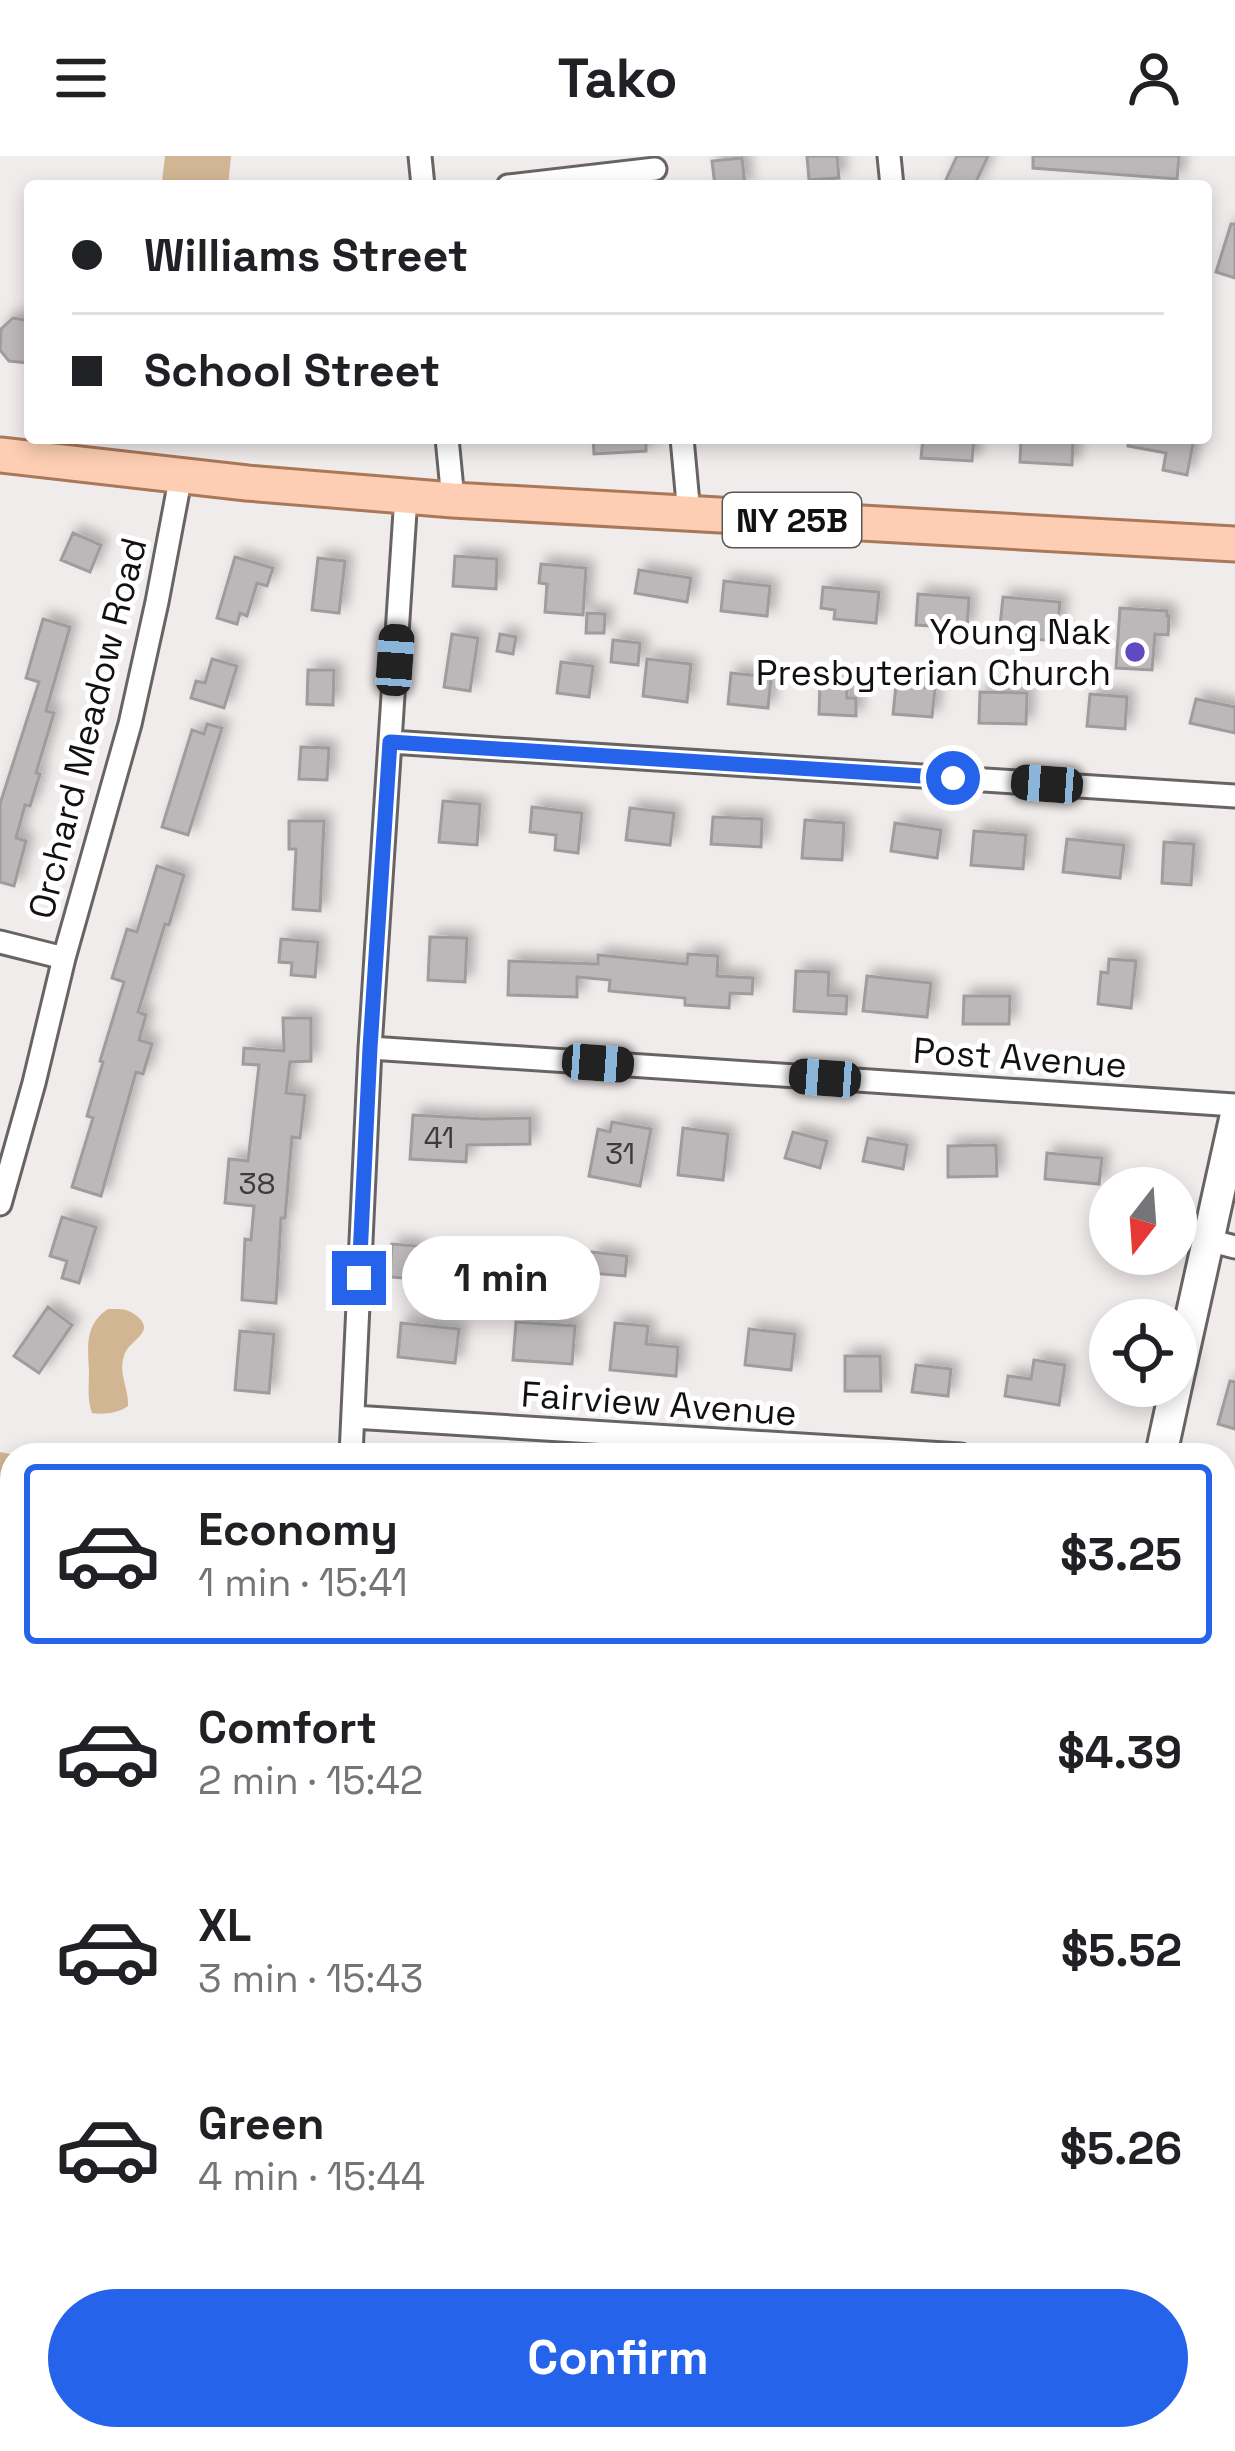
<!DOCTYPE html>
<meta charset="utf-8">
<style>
body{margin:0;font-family:"Space Grotesk",sans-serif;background:#f6f6f6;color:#202124;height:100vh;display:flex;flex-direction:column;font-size:45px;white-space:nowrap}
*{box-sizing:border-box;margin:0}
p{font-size:39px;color:#757577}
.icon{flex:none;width:66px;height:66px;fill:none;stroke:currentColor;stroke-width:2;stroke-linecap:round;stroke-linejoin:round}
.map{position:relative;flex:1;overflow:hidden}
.panel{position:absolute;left:0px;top:1287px;width:1236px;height:1008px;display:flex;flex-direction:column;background:#fff;border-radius:36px 36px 0 0;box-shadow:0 6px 18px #0003}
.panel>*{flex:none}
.top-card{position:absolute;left:24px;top:24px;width:1188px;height:264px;border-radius:12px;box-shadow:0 6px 18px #0003;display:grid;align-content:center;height:264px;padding:0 48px;background:#fff}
.needle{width:78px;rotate:197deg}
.fabs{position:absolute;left:1089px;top:1011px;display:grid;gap:24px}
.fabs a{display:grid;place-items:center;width:108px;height:108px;border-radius:50%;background:#fff;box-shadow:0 6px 18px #0003;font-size:60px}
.end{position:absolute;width:54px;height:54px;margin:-27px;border:15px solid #2563eb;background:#fff;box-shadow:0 0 0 6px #fff}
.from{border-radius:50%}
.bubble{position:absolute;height:84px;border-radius:42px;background:#fff;box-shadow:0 6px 18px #0003;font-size:39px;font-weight:800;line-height:84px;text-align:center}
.car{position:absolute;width:36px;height:72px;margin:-36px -18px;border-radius:15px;box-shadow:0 0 9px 3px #0007;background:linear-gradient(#222 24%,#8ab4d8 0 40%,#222 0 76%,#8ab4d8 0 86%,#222 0)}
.top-card b{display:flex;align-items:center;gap:42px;height:114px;font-size:45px}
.top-card b+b{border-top:3px solid #e0e0e0}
.top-card i{width:30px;height:30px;background:#202124}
ul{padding:21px 0 0;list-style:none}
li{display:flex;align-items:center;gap:36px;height:180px;margin:0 24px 18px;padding:0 24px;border:6px solid transparent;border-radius:12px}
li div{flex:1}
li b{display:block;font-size:45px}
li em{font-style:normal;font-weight:800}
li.current{border-color:#2563eb}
li>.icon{width:108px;height:108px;stroke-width:1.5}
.primary-button{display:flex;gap:24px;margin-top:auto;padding:24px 48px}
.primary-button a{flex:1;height:138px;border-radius:72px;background:#2563eb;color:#fff;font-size:48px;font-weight:800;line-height:138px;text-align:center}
header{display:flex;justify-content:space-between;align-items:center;height:156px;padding:0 48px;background:#fff;font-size:54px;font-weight:800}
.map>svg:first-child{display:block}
.green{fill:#d2b593}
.building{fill:#bcb8b9;stroke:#a09c9d;stroke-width:3;filter:url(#shadow)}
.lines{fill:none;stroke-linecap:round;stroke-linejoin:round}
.street-casing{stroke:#686463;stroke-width:27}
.secondary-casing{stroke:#686463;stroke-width:36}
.primary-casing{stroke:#aa7759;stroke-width:39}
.street{stroke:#fff;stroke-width:21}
.secondary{stroke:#fff;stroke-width:30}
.primary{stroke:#fdceb3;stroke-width:33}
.route{stroke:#2563eb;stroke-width:15}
.poi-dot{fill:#604ac2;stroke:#fff;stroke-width:4.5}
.labels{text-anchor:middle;stroke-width:10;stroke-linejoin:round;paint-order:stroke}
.number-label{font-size:30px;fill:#3c3a3a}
.shield{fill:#fff;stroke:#595858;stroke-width:3}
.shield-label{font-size:33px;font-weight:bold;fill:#121010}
.poi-label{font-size:36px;fill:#121010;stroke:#fff;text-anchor:end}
.street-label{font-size:36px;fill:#121010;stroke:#fff}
</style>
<header><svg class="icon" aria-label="menu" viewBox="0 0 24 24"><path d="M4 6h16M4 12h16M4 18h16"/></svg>Tako<svg class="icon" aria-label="person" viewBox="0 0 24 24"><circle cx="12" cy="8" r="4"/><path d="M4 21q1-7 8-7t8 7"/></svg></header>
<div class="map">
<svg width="1235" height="2295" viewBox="0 0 1235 2295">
<defs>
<filter id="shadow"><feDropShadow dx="7" dy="-7" stdDeviation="6" flood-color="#0004"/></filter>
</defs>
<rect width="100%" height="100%" fill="#f0eceb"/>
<path class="green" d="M 165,0 L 231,0 L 228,30 L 162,26 Z
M 108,1153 C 120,1153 127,1152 137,1160 C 157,1177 128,1184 124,1200 C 118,1218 129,1233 128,1250 C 119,1257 103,1259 92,1257 C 87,1243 89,1231 89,1217 C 88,1191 84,1169 108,1153 Z
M 0,1296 L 15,1299 L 12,1299 L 12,1545 L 0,1597 Z
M 0,1743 L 12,1747 L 12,1914 L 0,1909 Z"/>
<path class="building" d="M 807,0 L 837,0 L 839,22 L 809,24 Z
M 957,0 L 988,0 L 974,30 L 943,30 Z
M 1033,0 L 1179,0 L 1177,23 L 1033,12 Z
M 742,2 L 745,30 L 715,30 L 712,5 Z
M 1231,68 L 1235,68 L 1235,122 L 1216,116 Z
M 13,162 L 30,165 L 30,207 L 9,205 L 0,194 L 1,173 Z
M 593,282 L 646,282 L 646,295 L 594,298 Z
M 923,282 L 974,282 L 972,305 L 921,302 Z
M 1021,282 L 1073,282 L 1072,309 L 1020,306 Z
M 1129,282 L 1194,282 L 1187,319 L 1163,314 L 1166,297 L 1128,290 Z
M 73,377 L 101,389 L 90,416 L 61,404 Z
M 455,400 L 497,403 L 496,433 L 453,430 Z
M 235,401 L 273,412 L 267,430 L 257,427 L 247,460 L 240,457 L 237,468 L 217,462 Z
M 318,402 L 345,405 L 339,457 L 312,454 Z
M 541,408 L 586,412 L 583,459 L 545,456 L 547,428 L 539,427 Z
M 639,414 L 691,422 L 687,446 L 635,437 Z
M 724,425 L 770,430 L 767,460 L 721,455 Z
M 823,431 L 879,436 L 876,467 L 834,463 L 835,454 L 821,452 Z
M 918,438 L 969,442 L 967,472 L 916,469 Z
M 1003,441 L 1060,446 L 1056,485 L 1020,482 L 1021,472 L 1000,470 Z
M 1120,452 L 1167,455 L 1167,460 L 1169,460 L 1168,479 L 1155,478 L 1152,514 L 1116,512 Z
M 587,457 L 605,458 L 604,477 L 586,477 Z
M 43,463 L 70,471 L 46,555 L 54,557 L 36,617 L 40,618 L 30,650 L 25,649 L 16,682 L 26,685 L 14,730 L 0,726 L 0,648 L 39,526 L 26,522 Z
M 452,478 L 478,482 L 470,535 L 444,531 Z
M 500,478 L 516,481 L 513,498 L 497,495 Z
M 613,484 L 640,487 L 638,509 L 611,506 Z
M 212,503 L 237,510 L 224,552 L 191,542 L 196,525 L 205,527 Z
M 647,503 L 691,508 L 687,546 L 643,540 Z
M 561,506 L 593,510 L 589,541 L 557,537 Z
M 308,514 L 334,514 L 333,549 L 307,548 Z
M 731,517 L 771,521 L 768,552 L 728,548 Z
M 820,527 L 846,528 L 847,542 L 856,542 L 856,560 L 819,558 Z
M 896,529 L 935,532 L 932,561 L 893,558 Z
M 980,536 L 1027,537 L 1026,568 L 979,567 Z
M 1090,538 L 1127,541 L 1125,573 L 1087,570 Z
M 1196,543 L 1235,551 L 1235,577 L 1190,567 Z
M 207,568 L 222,572 L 188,679 L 162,671 L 192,574 L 204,578 Z
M 301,591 L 329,592 L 327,624 L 299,623 Z
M 443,645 L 480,648 L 477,689 L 439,686 Z
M 532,651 L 582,657 L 578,697 L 555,694 L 556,679 L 530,676 Z
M 630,652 L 674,657 L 670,689 L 626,684 Z
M 713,661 L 762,663 L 761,691 L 711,688 Z
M 805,664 L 844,667 L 842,704 L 802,702 Z
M 289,665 L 324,665 L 320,755 L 293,753 L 296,693 L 289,693 Z
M 895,667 L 941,674 L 937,702 L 891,695 Z
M 974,675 L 1026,679 L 1023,713 L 971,709 Z
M 1067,683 L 1124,689 L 1120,722 L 1063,716 Z
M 1164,686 L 1194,688 L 1191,729 L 1162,727 Z
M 157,710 L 184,719 L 169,769 L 165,768 L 138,856 L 146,859 L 139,884 L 152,888 L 143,918 L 136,916 L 101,1040 L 72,1031 L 93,962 L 87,960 L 103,906 L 100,905 L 124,826 L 112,822 L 127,773 L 137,776 Z
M 430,781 L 467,782 L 465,826 L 428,824 Z
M 281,783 L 318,786 L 315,821 L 291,819 L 292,807 L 279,806 Z
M 688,798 L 718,800 L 717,820 L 753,822 L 752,838 L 730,837 L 729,852 L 685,849 L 685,842 L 609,835 L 610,824 L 577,821 L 577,841 L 508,839 L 509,805 L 598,808 L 598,799 L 687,808 Z
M 1109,803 L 1136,805 L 1131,852 L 1098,848 L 1101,816 L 1108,817 Z
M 796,815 L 829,816 L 828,839 L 847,840 L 846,858 L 794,855 Z
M 867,820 L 931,827 L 927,861 L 863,855 Z
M 964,840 L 1010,840 L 1009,868 L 963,868 Z
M 283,862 L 311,862 L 311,905 L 290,906 L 286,937 L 305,939 L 300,982 L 292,981 L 285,1062 L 281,1062 L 276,1147 L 242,1144 L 245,1083 L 251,1084 L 254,1050 L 225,1047 L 229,1003 L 248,1005 L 259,909 L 243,908 L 244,892 L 284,895 Z
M 413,959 L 484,963 L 530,962 L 530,988 L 467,989 L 466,1006 L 410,1003 Z
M 612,966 L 651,973 L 640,1030 L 589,1020 L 598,973 L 610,976 Z
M 683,972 L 728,978 L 723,1024 L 678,1019 Z
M 793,976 L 827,985 L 820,1012 L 785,1002 Z
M 868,982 L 907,989 L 903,1013 L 863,1005 Z
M 996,989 L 997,1020 L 948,1021 L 948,990 Z
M 1047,997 L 1102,1002 L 1099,1028 L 1045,1023 Z
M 62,1061 L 96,1071 L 79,1127 L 62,1122 L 67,1105 L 50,1100 Z
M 392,1088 L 417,1090 L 414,1123 L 390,1121 Z
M 592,1096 L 627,1100 L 625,1120 L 590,1117 Z
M 48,1151 L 72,1169 L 39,1217 L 14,1200 Z
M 516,1166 L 575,1170 L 572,1208 L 513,1204 Z
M 401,1167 L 459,1173 L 455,1207 L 398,1201 Z
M 615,1167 L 648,1170 L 646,1188 L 678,1191 L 676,1220 L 610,1214 Z
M 749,1173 L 795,1178 L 791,1214 L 745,1209 Z
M 240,1175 L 274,1178 L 269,1237 L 235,1234 Z
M 845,1200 L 880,1200 L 881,1235 L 845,1235 Z
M 1034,1204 L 1065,1209 L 1059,1249 L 1005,1240 L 1008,1220 L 1031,1223 Z
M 916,1209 L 951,1213 L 948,1240 L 912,1236 Z
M 1230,1225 L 1235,1226 L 1235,1273 L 1218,1268 Z"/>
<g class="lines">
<g class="street-casing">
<path id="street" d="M 420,0 L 423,30
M 889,0 L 892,30
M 508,30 L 655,13
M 447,282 L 453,344
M 682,282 L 689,358
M 390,586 L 1235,640
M 0,786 L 64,802
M 370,892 L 1235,949
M 0,1048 L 34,927 L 64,802 L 130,568 L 157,446 L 181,319
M 1208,1084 L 1235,1091
M 353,1261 L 961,1299
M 351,1299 L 370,892 L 406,340
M 1224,1328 L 1235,1330
M 1224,1558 L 1235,1561
M 1224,1794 L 1235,1797
M 1224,2028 L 1235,2031
M 1224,2263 L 1235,2266
M 65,2283 L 70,2295
M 365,2295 L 366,2283
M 666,2295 L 667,2283"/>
</g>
<g class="secondary-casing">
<path id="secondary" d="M 1176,1230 L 1235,963
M 1161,1299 L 1176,1230
M 972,2295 L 973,2283"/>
</g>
<g class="primary-casing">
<path id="primary" d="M 0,299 L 247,327 L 453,344 L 1235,388"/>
</g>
<use href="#street" class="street"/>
<use href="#secondary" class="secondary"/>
<use href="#primary" class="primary"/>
</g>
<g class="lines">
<path class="route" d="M 359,1122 L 370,892 L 390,586 L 953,622"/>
</g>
<circle class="poi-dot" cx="1135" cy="496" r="12"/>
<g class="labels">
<g class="number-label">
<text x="439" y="992">41</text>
<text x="620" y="1008">31</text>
<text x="257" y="1038">38</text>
</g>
<rect class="shield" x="723" y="337" width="138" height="54" rx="9"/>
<g class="shield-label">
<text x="792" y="376">NY 25B</text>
</g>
<g class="poi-label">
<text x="1111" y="488">Young Nak<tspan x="1111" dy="41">Presbyterian Church</tspan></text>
</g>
<g class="street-label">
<text transform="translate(87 572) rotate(-76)" y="13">Orchard Meadow Road</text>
<text transform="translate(1020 901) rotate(4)" y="13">Post Avenue</text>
<text transform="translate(659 1247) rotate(4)" y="13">Fairview Avenue</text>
</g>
</g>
</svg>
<div class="fabs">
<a><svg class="needle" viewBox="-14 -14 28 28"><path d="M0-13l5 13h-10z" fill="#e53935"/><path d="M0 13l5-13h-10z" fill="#757577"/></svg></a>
<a><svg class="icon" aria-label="locate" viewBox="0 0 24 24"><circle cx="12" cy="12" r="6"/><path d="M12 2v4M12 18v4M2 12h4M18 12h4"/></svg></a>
</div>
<i class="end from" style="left:953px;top:622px"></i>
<i class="end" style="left:359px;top:1122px"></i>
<div class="bubble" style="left:402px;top:1080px;width:198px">1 min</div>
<i class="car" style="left:395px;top:504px;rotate:4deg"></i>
<i class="car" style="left:1047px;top:628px;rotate:274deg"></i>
<i class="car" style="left:598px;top:907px;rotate:94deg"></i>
<i class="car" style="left:825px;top:922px;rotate:274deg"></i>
<div class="top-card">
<b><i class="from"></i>Williams Street</b>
<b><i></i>School Street</b>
</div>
<section class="panel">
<ul>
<li class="current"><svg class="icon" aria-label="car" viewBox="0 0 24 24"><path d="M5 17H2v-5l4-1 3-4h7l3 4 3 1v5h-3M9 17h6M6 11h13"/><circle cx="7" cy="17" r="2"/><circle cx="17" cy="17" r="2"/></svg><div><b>Economy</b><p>1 min · 15:41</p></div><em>$3.25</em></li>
<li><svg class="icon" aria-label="car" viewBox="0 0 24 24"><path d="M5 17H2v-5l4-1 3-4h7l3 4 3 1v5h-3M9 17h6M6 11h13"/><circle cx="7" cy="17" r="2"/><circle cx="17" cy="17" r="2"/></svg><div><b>Comfort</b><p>2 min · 15:42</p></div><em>$4.39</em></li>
<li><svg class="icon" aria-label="car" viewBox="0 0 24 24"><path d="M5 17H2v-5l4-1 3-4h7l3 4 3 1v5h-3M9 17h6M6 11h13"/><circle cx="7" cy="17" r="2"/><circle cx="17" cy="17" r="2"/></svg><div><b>XL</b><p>3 min · 15:43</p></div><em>$5.52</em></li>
<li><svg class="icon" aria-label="car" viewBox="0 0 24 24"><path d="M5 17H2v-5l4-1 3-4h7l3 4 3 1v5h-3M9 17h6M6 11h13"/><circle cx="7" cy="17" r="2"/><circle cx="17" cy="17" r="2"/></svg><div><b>Green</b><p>4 min · 15:44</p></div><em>$5.26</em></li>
</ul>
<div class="primary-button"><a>Confirm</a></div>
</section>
</div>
